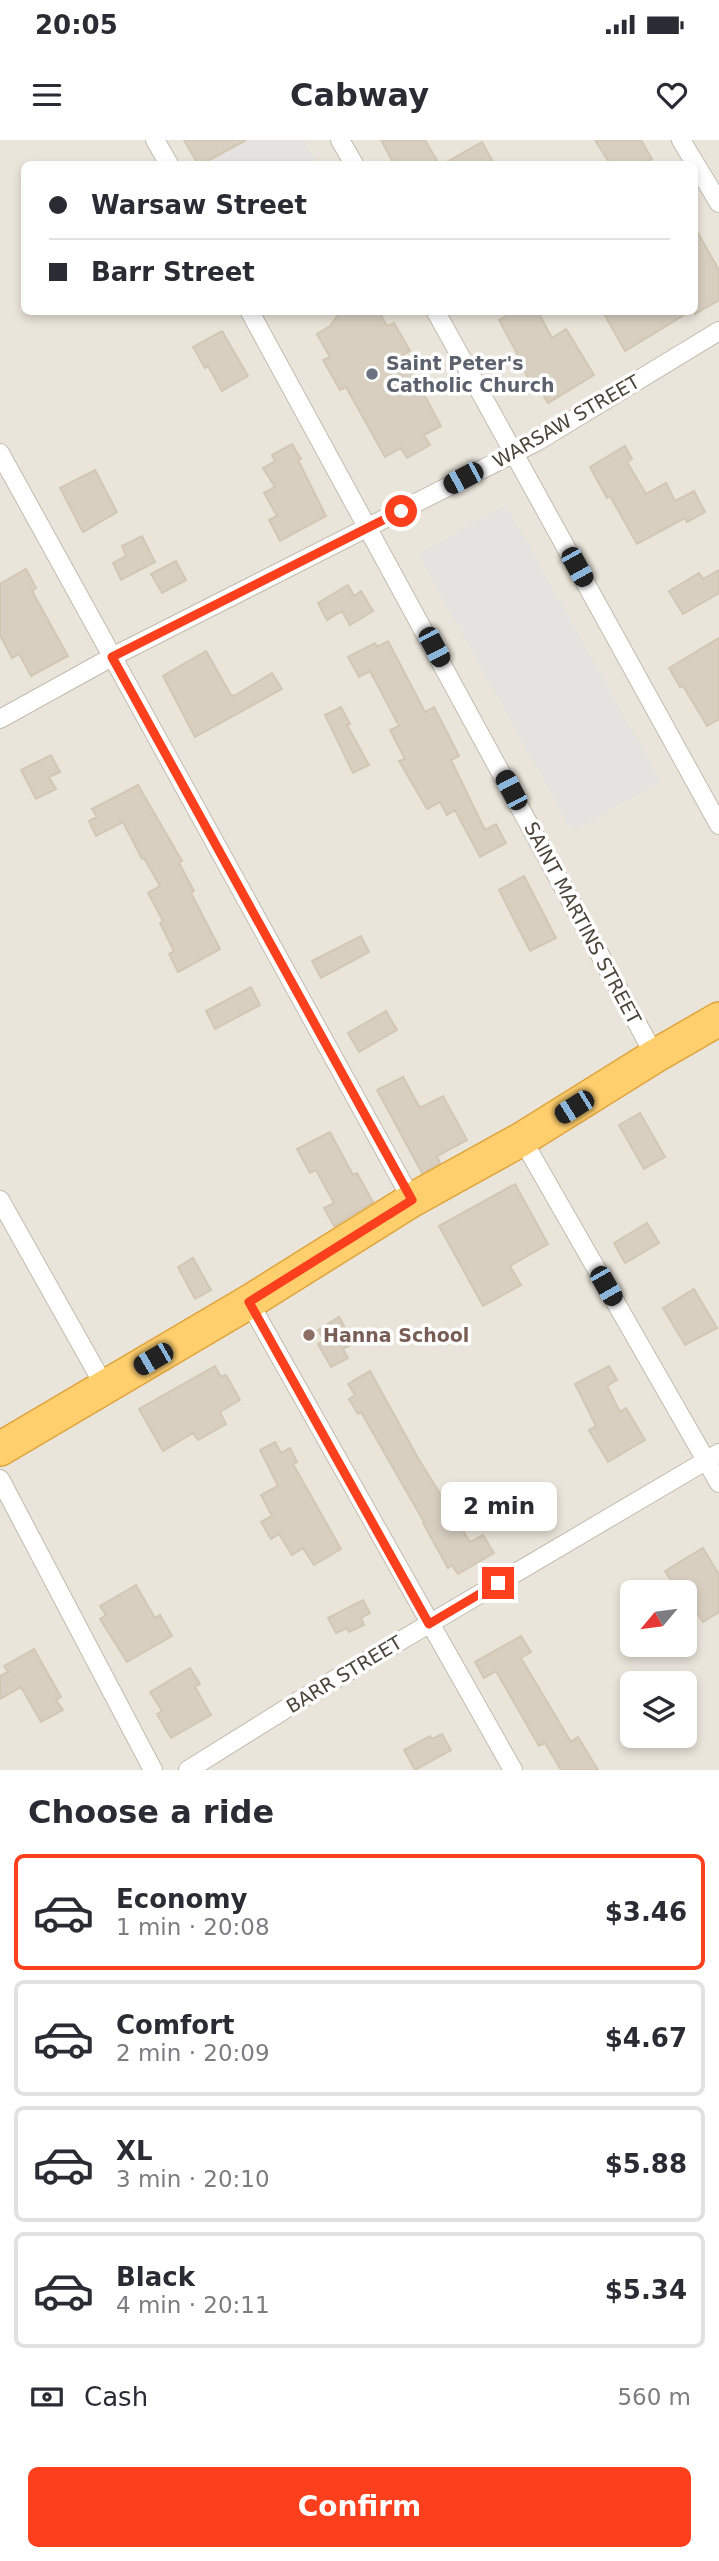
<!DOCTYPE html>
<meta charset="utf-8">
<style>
body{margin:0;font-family:"DejaVu Sans",sans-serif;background:#f2f2f3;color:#2b2b33;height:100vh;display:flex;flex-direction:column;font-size:26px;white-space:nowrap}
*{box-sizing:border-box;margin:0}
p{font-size:23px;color:#7c7c81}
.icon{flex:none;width:38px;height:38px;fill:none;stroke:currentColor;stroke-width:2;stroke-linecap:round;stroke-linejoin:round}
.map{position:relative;height:1630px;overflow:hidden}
.panel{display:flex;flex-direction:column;background:#fff;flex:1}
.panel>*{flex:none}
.hud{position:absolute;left:21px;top:21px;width:677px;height:154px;border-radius:10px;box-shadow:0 4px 10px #0003;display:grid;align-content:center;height:154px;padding:0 28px;background:#fff}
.needle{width:46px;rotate:241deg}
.controls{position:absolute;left:620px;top:1440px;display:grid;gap:14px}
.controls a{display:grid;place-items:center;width:77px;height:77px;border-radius:10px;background:#fff;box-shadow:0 4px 10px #0003;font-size:35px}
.end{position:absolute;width:32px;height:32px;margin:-16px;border:9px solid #fc3f1d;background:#fff;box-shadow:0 0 0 4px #fff}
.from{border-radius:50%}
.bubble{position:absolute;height:49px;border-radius:10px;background:#fff;box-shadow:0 4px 10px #0003;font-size:23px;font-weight:600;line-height:49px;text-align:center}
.car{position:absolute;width:21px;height:42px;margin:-21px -10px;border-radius:9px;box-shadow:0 0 5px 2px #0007;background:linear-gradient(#222 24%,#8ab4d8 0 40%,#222 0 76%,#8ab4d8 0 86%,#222 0)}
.hud b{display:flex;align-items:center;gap:24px;height:66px;font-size:26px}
.hud b+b{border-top:2px solid #e1e1e2}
.hud i{width:18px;height:18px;background:#2b2b33}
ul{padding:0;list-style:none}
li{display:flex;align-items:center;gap:21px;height:116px;margin:0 14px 10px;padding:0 14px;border:4px solid #e1e1e2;border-radius:10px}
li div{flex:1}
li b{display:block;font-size:26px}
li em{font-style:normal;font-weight:600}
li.selected{border-color:#fc3f1d}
li>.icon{width:63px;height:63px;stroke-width:1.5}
h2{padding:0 28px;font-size:32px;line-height:84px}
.pay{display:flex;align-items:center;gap:18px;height:77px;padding:0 28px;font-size:26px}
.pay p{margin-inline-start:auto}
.button{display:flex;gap:14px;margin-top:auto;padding:14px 28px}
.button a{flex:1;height:80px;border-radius:10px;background:#fc3f1d;color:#fff;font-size:28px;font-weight:600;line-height:80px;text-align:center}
.status{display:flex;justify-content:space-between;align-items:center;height:49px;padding:0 35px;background:#fff;direction:ltr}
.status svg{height:19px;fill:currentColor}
header{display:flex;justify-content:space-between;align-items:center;height:91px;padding:0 28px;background:#fff;font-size:32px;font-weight:600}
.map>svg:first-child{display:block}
.residential{fill:#eae5da;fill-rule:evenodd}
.parking{fill:#e5e3e0}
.building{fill:#d8cfc1;stroke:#d3c7b4;stroke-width:2}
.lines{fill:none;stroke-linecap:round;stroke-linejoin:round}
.street-casing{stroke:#c2bbae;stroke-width:20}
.highway-casing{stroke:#e0a43c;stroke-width:36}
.street{stroke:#fff;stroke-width:18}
.highway{stroke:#ffcf6e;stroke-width:33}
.route{stroke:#fc3f1d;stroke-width:9}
.worship-dot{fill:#6b7280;stroke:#fff;stroke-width:2.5}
.education-dot{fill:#8d6e63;stroke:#fff;stroke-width:2.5}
.labels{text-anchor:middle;stroke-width:7;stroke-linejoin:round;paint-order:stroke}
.worship-label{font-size:19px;font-weight:bold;fill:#5b616d;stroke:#fff;text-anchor:start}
.street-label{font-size:19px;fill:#4b4439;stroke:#fff}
.education-label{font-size:19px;font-weight:bold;fill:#785e54;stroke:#fff;text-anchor:start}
</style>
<div class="status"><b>20:05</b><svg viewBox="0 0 49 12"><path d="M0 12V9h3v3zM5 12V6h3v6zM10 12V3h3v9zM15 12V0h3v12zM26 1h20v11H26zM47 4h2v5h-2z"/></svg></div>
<header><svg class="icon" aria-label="menu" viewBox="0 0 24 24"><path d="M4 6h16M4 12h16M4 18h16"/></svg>Cabway<svg class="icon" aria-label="heart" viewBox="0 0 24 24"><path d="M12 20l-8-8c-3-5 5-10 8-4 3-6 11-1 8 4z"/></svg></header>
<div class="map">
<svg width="719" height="1630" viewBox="0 0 719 1630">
<rect width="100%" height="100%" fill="#f6f3ec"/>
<path class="residential" d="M 0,0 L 719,0 L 719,1630 L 0,1630 ZM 24,24 L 695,24 L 695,172 L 24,172 ZM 632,1452 L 684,1452 L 684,1505 L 632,1505 ZM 632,1544 L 684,1544 L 684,1596 L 632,1596 Z"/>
<path class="parking" d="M 247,0 L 304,0 L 318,24 L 205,24 Z
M 506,365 L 661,642 L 572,691 L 418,414 Z"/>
<path class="building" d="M 184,0 L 246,0 L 202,24 L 198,24 Z
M 381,0 L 425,0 L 439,24 L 394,24 Z
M 595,0 L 641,0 L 652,19 L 642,24 L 610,24 Z
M 482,2 L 492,20 L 484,24 L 443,24 Z
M 695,88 L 719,130 L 719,160 L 695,174 Z
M 340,172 L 379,172 L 387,186 L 394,183 L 410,211 L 403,215 L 441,286 L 424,295 L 430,305 L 407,318 L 401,308 L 385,317 L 346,247 L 340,250 L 323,220 L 330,217 L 317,194 L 330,186 Z
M 514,172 L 538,172 L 552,198 L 566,189 L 594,235 L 548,263 L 539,248 L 535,250 L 517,218 L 519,217 L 499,180 Z
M 603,172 L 689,172 L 625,211 Z
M 222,191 L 248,236 L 222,251 L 208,226 L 205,228 L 193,207 Z
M 292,304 L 301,319 L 298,320 L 326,376 L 280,401 L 269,380 L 277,376 L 264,353 L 275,347 L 263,328 L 275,321 L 272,315 Z
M 625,306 L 632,319 L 627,322 L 646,354 L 666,343 L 675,361 L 694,351 L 705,372 L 687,382 L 685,378 L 637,404 L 610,356 L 607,358 L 590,327 Z
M 95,330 L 117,372 L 83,392 L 60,348 Z
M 142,396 L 155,422 L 121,440 L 113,423 L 126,416 L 122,406 Z
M 176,421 L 186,440 L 162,453 L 151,434 Z
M 26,429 L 36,448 L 32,451 L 68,516 L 31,536 L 19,514 L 12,518 L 0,495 L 0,444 Z
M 719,430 L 719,453 L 683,474 L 669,451 L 699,433 L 703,439 Z
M 348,445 L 354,456 L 361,451 L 373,471 L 350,485 L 342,471 L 327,480 L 318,463 Z
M 719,498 L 719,579 L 707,586 L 683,546 L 680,547 L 669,528 Z
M 388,501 L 425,572 L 434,567 L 449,596 L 459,616 L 451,620 L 485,690 L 496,684 L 506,703 L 480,717 L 455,670 L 447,675 L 440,662 L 427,669 L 399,621 L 405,619 L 390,590 L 399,586 L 370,531 L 359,537 L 348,517 L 375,503 L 377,507 Z
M 206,511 L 231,555 L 234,556 L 272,533 L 282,549 L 195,597 L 163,536 Z
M 341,567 L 350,584 L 347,585 L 369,625 L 353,633 L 325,575 Z
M 51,615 L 60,632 L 49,637 L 56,649 L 36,659 L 21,630 Z
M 138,645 L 182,721 L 179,723 L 194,751 L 191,753 L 220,809 L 178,832 L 169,814 L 174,811 L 160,783 L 163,781 L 148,753 L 160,746 L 144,718 L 142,719 L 123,682 L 96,696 L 89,681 L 97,677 L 92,669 Z
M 524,736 L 556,798 L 530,811 L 499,750 Z
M 361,796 L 369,812 L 321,838 L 312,821 Z
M 251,847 L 260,865 L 215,889 L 206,871 Z
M 386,871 L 397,890 L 359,912 L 348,893 Z
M 403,937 L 420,968 L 443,956 L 467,1000 L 437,1016 L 440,1023 L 422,1033 L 377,950 Z
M 640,973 L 665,1017 L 644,1029 L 619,985 Z
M 330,992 L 353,1035 L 357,1033 L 373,1062 L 334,1086 L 324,1068 L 334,1063 L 316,1030 L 310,1033 L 297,1009 Z
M 515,1044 L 548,1104 L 510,1126 L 521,1145 L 483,1166 L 439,1086 Z
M 647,1083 L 659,1103 L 625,1123 L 614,1103 Z
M 193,1118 L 211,1150 L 195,1159 L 178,1127 Z
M 694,1149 L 717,1188 L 685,1205 L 663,1168 Z
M 339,1177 L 354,1203 L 343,1209 L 348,1218 L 331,1227 L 318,1204 L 324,1200 L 318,1190 Z
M 215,1226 L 221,1237 L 226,1235 L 240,1260 L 220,1272 L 226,1284 L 198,1300 L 193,1293 L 163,1311 L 139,1269 Z
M 609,1226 L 617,1240 L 607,1246 L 620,1272 L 626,1268 L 645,1300 L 608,1322 L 589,1290 L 596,1286 L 575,1244 Z
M 370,1231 L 418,1318 L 470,1402 L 483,1395 L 494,1413 L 458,1434 L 452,1425 L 448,1428 L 423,1383 L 424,1382 L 361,1272 L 358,1274 L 349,1259 L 355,1255 L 348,1244 Z
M 275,1302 L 281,1313 L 290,1308 L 297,1322 L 293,1324 L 341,1409 L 314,1425 L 303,1408 L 292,1415 L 279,1394 L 271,1399 L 261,1382 L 272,1376 L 261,1355 L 278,1346 L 260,1310 Z
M 703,1408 L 719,1435 L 719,1472 L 703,1482 L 681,1446 L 676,1449 L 665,1431 Z
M 136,1445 L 155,1478 L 160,1475 L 172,1496 L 127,1522 L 100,1479 L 106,1475 L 100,1466 Z
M 363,1460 L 370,1473 L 361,1478 L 364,1485 L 349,1492 L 347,1488 L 336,1493 L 328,1478 Z
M 521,1496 L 531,1512 L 521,1518 L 571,1602 L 578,1597 L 598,1630 L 561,1630 L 545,1603 L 539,1606 L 496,1531 L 484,1538 L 475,1522 Z
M 34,1509 L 61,1557 L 56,1560 L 63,1570 L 41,1582 L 21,1547 L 0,1559 L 0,1536 L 8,1532 L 4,1526 Z
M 190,1528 L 200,1544 L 195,1547 L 211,1575 L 171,1598 L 157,1574 L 162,1571 L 150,1552 Z
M 442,1594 L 451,1610 L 415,1630 L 404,1610 L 430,1596 L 432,1599 Z"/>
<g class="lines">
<g class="street-casing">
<path id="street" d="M 155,0 L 169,24
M 340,0 L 354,24
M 681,0 L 719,63
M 250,172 L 655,916
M 436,172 L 719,685
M 0,313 L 412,1060
M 0,579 L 112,517 L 538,301 L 719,191
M 522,999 L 719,1343
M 0,1060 L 105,1247
M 249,1162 L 513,1630
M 0,1339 L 153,1630
M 188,1630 L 300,1560 L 719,1313"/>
</g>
<g class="highway-casing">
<path id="highway" d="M 0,1309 L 249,1162 L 412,1060 L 522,999 L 655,916 L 719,879"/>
</g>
<use href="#street" class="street"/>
<use href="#highway" class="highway"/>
</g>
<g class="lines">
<path class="route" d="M 401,371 L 112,517 L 412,1060 L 249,1162 L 429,1484 L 498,1443"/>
</g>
<circle class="worship-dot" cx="372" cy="234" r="7"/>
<circle class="education-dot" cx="309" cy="1195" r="7"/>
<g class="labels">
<g class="worship-label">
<text x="386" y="230">Saint Peter's<tspan x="386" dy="22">Catholic Church</tspan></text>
</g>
<g class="street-label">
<text transform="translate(566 281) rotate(-30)" y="7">WARSAW STREET</text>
<text transform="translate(583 783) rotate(62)" y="7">SAINT MARTINS STREET</text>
<text transform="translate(344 1534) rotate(-31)" y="7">BARR STREET</text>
</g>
<g class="education-label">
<text x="323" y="1202">Hanna School</text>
</g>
</g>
</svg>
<div class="controls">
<a><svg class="needle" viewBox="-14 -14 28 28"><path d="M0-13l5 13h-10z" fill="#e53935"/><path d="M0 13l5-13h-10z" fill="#7c7c81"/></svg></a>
<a><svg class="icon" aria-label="layers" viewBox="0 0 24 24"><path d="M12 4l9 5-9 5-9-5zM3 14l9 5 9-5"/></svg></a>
</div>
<i class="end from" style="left:401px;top:371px"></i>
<i class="end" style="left:498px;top:1443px"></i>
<div class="bubble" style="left:441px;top:1342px;width:116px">2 min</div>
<i class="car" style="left:463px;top:338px;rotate:242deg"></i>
<i class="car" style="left:577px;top:427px;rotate:151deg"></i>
<i class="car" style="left:434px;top:507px;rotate:152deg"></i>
<i class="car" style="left:511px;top:650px;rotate:332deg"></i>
<i class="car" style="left:574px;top:967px;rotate:238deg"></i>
<i class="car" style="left:606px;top:1146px;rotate:150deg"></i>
<i class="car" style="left:153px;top:1219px;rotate:240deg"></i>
<div class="hud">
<b><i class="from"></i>Warsaw Street</b>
<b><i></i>Barr Street</b>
</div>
</div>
<section class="panel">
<h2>Choose a ride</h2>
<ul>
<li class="selected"><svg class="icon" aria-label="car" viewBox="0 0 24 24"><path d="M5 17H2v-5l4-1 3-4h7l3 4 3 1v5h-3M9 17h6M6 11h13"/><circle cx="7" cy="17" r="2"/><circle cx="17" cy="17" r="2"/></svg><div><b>Economy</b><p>1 min · 20:08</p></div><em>$3.46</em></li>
<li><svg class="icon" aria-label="car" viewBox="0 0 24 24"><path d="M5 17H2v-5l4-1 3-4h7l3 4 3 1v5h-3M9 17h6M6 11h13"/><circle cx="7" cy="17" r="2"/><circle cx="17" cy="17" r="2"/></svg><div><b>Comfort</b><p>2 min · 20:09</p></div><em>$4.67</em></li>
<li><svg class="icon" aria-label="car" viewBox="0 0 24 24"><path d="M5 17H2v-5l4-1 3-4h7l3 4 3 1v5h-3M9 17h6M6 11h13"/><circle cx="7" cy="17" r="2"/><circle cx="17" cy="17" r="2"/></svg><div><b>XL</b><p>3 min · 20:10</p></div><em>$5.88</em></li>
<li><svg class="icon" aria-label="car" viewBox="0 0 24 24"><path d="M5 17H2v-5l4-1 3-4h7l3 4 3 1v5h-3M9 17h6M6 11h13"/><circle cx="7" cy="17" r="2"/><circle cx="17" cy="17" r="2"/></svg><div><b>Black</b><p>4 min · 20:11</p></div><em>$5.34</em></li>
</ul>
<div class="pay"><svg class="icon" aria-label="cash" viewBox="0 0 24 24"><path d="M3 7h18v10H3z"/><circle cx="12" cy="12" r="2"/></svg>Cash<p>560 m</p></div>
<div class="button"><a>Confirm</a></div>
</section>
